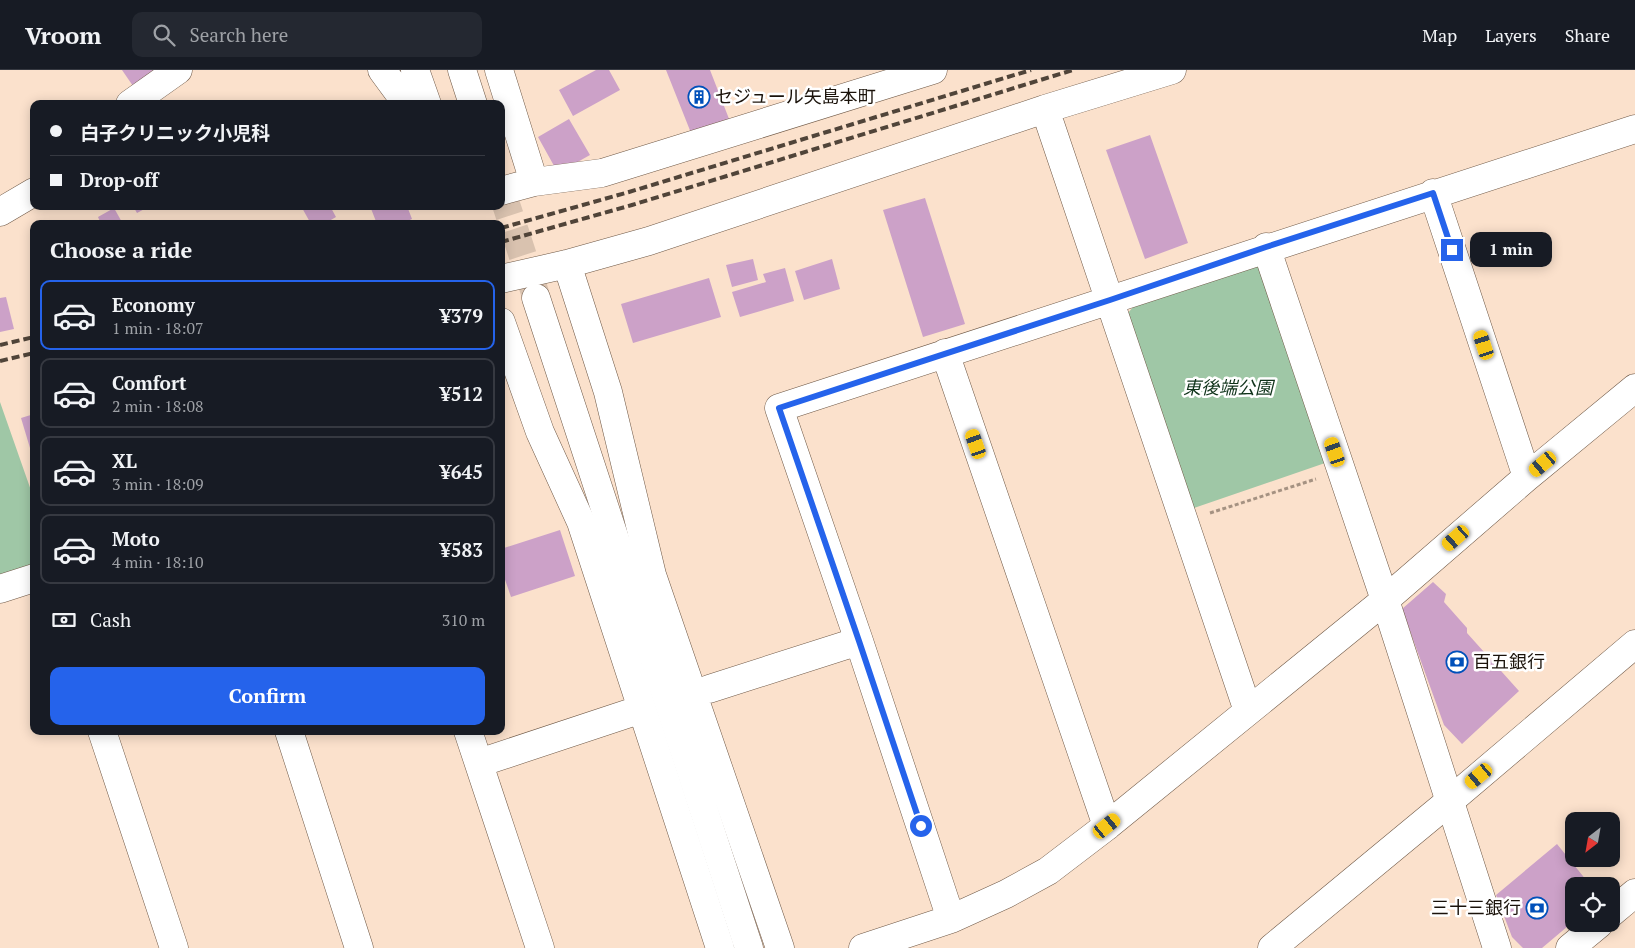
<!DOCTYPE html>
<meta charset="utf-8">
<style>
body{margin:0;font-family:"PT Serif","Noto Sans JP",serif;background:#242831;color:#f1f3f6;height:100vh;display:flex;flex-direction:column;font-size:19px;white-space:nowrap}
*{box-sizing:border-box;margin:0}
p{font-size:16px;color:#9ea1a6}
.icon{flex:none;width:28px;height:28px;fill:none;stroke:currentColor;stroke-width:2;stroke-linecap:round;stroke-linejoin:round}
.map{position:relative;flex:1;overflow:hidden}
.panel{position:absolute;left:30px;top:150px;width:475px;height:515px;display:flex;flex-direction:column;background:#171b24;border-radius:10px;box-shadow:0 2px 12px #0003}
.panel>*{flex:none}
.hud{position:absolute;left:30px;top:30px;width:475px;height:110px;border-radius:10px;box-shadow:0 2px 12px #0003;display:grid;align-content:center;height:110px;padding:0 20px;background:#171b24}
.needle{width:32px;rotate:211deg}
.tools{position:absolute;left:1565px;top:742px;display:grid;gap:10px}
.tools a{display:grid;place-items:center;width:55px;height:55px;border-radius:10px;background:#171b24;box-shadow:0 2px 12px #0003;font-size:25px}
.end{position:absolute;width:22px;height:22px;margin:-11px;border:6px solid #2563eb;background:#fff;box-shadow:0 0 0 2px #fff}
.from{border-radius:50%}
.bubble{position:absolute;height:35px;border-radius:10px;background:#171b24;box-shadow:0 2px 12px #0003;font-size:16px;font-weight:800;line-height:35px;text-align:center}
.car{position:absolute;width:15px;height:30px;margin:-15px -8px;border-radius:6px;box-shadow:0 0 4px 1px #0007;background:linear-gradient(#f5c518 24%,#345 0 40%,#f5c518 0 76%,#345 0 86%,#f5c518 0)}
.hud b{display:flex;align-items:center;gap:18px;height:48px;font-size:19px}
.hud b+b{border-top:1px solid #363941}
.hud i{width:12px;height:12px;background:#f1f3f6}
ul{padding:0;list-style:none}
li{display:flex;align-items:center;gap:15px;height:70px;margin:0 10px 8px;padding:0 10px;border:2px solid #363941;border-radius:10px}
li div{flex:1}
li b{display:block;font-size:19px}
li em{font-style:normal;font-weight:800}
li.selected{border-color:#2563eb}
li>.icon{width:45px;height:45px;stroke-width:1.5}
h2{padding:0 20px;font-size:22px;line-height:60px}
.pay{display:flex;align-items:center;gap:12px;height:55px;padding:0 20px;font-size:19px}
.pay p{margin-inline-start:auto}
.cta{display:flex;gap:10px;margin-top:auto;padding:10px 20px}
.cta a{flex:1;height:58px;border-radius:10px;background:#2563eb;color:#fff;font-size:20px;font-weight:800;line-height:58px;text-align:center}
header{display:flex;align-items:center;gap:30px;box-sizing:border-box;height:70px;padding:0 25px;background:#171b24;border-bottom:1px solid #363941}
header strong{font-size:24px}
nav{display:flex;gap:28px;margin-inline-start:auto;font-size:18px}
.search{width:350px;height:45px;background:#242831;display:flex;align-items:center;gap:12px;box-sizing:border-box;padding:0 18px;border-radius:10px;color:#9ea1a6;font-size:19px}
.map>svg:first-child{display:block}
.green{fill:#9fc7a6}
.building{fill:#cca1c8}
.lines{fill:none;stroke-linecap:round;stroke-linejoin:round}
.secondary-tunnel{stroke:#d9c2af;stroke-width:28;stroke-dasharray:28 14;stroke-linecap:butt}
.street-casing{stroke:#6f5947;stroke-width:29}
.secondary-casing{stroke:#6f5947;stroke-width:29}
.path{stroke:#a59282;stroke-width:3;stroke-dasharray:4 2.5;stroke-linecap:butt}
.street{stroke:#fff;stroke-width:28}
.secondary{stroke:#fff;stroke-width:28}
.rail{stroke:#504439;stroke-width:4;stroke-dasharray:8 4;stroke-linecap:butt}
.route{stroke:#2563eb;stroke-width:6}
.labels{text-anchor:middle;stroke-width:5;stroke-linejoin:round;paint-order:stroke}
.poi-label{font-size:18px;fill:#1a120a;stroke:#fff;text-anchor:start}
.park-label{font-size:18px;font-style:italic;fill:#0e3219;stroke:#fff}
</style>
<header>
<strong>Vroom</strong>
<div class="search"><svg class="icon" aria-label="search" viewBox="0 0 24 24"><circle cx="10" cy="10" r="6"/><path d="M15 15l6 6"/></svg>Search here</div>
<nav><a>Map</a><a>Layers</a><a>Share</a></nav>
</header>
<div class="map">
<svg width="1635" height="878" viewBox="0 0 1635 878">
<rect width="100%" height="100%" fill="#fbe1cc"/>
<path class="green" d="M 1254,192 L 1264,201 L 1328,392 L 1194,438 L 1128,243 L 1139,230 Z
M 0,332 L 34,429 L 34,491 L 31,496 L 0,506 Z"/>
<path class="building" d="M 122,0 L 155,0 L 133,16 Z
M 596,0 L 609,0 L 620,20 L 573,46 L 559,20 Z
M 666,0 L 710,0 L 731,54 L 693,68 Z
M 569,49 L 590,85 L 558,103 L 538,67 Z
M 1150,65 L 1188,173 L 1145,189 L 1106,80 Z
M 925,128 L 965,254 L 923,267 L 883,140 Z
M 133,136 L 150,136 L 137,143 Z
M 301,136 L 330,136 L 336,147 L 324,154 L 311,154 Z
M 370,136 L 407,136 L 412,149 L 401,154 L 377,154 Z
M 114,138 L 123,154 L 101,154 L 98,147 Z
M 753,189 L 758,210 L 732,217 L 726,195 Z
M 832,189 L 840,219 L 804,230 L 795,201 Z
M 785,198 L 794,231 L 740,247 L 732,222 L 766,212 L 763,204 Z
M 709,208 L 721,247 L 633,273 L 621,234 Z
M 6,227 L 14,259 L 0,262 L 0,228 Z
M 34,344 L 34,388 L 33,388 L 21,348 Z
M 560,460 L 575,506 L 511,527 L 501,498 L 501,479 Z
M 1433,512 L 1446,524 L 1444,532 L 1467,558 L 1467,563 L 1519,621 L 1462,674 L 1444,655 L 1402,539 Z
M 1557,774 L 1591,816 L 1574,816 L 1574,851 L 1542,878 L 1523,878 L 1512,867 L 1496,825 Z"/>
<g class="lines">
<path class="secondary-tunnel" d="M 501,119 L 536,226"/>
<g class="street-casing">
<path id="street" d="M 382,0 L 407,34
M 415,0 L 427,34
M 499,0 L 534,112 L 602,103 L 933,0
M 130,34 L 178,0
M 1045,39 L 1172,0
M 501,121 L 534,112
M 1433,123 L 1527,407
M 0,142 L 34,122
M 1266,177 L 1385,530 L 1497,878
M 567,194 L 608,322 L 652,505 L 780,878
M 501,209 L 567,194 L 649,171 L 1045,39 L 1248,641
M 501,252 L 540,362 L 581,452 L 720,878
M 945,283 L 1107,756
M 0,519 L 34,508
M 709,619 L 859,571
M 102,661 L 174,878
M 289,661 L 359,878
M 468,661 L 540,878
M 479,693 L 642,639
M 1611,843 L 1635,823
M 951,849 L 859,571 L 779,338 C 1064,244 1349,150 1635,59
M 863,878 L 951,849 L 1006,824 L 1048,801 L 1107,756 L 1385,530 L 1527,407 L 1635,318
M 1570,878 L 1599,854"/>
</g>
<g class="secondary-casing">
<path id="secondary" d="M 462,0 L 473,34
M 536,228 L 749,878
M 1272,878 L 1451,730 L 1635,574"/>
</g>
<path class="path" d="M 1210,443 L 1316,409"/>
<use href="#street" class="street"/>
<use href="#secondary" class="secondary"/>
<path class="rail" d="M 501,158 L 629,122 L 1031,0
M 501,172 L 632,135 L 1073,0
M 0,275 L 34,267
M 0,291 L 34,283"/>
</g>
<g class="lines">
<path class="route" d="M 921,756 L 859,571 L 779,338 L 1110,230 L 1266,177 L 1433,123 L 1452,180"/>
</g>
<defs>
<g id="building-ring" transform="scale(1.125)"><circle r="9.5" fill="#fff" stroke="#0050ba" stroke-width="1.5"/><path d="M-4-6H4V6H1V3H-1V6H-4ZM-2.5-4.3h1.7v1.8h-1.7ZM.8-4.3h1.7v1.8H.8ZM-2.5-1h1.7V.8h-1.7ZM.8-1h1.7V.8H.8Z" fill="#0050ba"/></g>
<g id="bank-ring" transform="scale(1.125)"><circle r="9.5" fill="#fff" stroke="#0050ba" stroke-width="1.5"/><path d="M-6-4H6V4H-6ZM0-2.3a2.3 2.3 0 1 0 0 4.6a2.3 2.3 0 1 0 0-4.6Z" fill="#0050ba"/></g>
</defs>
<g fill-rule="evenodd">
<use href="#building-ring" x="699" y="27"/>
<use href="#bank-ring" x="1457" y="592"/>
<use href="#bank-ring" x="1537" y="838"/>
</g>
<g class="labels">
<g class="poi-label">
<text x="715" y="33">セジュール矢島本町</text>
<text x="1473" y="598">百五銀行</text>
<text x="1521" y="844" text-anchor="end">三十三銀行</text>
</g>
<g class="park-label">
<text x="1228" y="324">東後端公園</text>
</g>
</g>
</svg>
<div class="tools">
<a><svg class="needle" viewBox="-14 -14 28 28"><path d="M0-13l5 13h-10z" fill="#e53935"/><path d="M0 13l5-13h-10z" fill="#9ea1a6"/></svg></a>
<a><svg class="icon" aria-label="locate" viewBox="0 0 24 24"><circle cx="12" cy="12" r="6"/><path d="M12 2v4M12 18v4M2 12h4M18 12h4"/></svg></a>
</div>
<i class="end from" style="left:921px;top:756px"></i>
<i class="end" style="left:1452px;top:180px"></i>
<div class="bubble" style="left:1470px;top:162px;width:82px">1 min</div>
<i class="car" style="left:1484px;top:275px;rotate:342deg"></i>
<i class="car" style="left:976px;top:374px;rotate:341deg"></i>
<i class="car" style="left:1335px;top:382px;rotate:341deg"></i>
<i class="car" style="left:1543px;top:394px;rotate:230deg"></i>
<i class="car" style="left:1456px;top:468px;rotate:229deg"></i>
<i class="car" style="left:1479px;top:706px;rotate:230deg"></i>
<i class="car" style="left:1107px;top:756px;rotate:51deg"></i>
<div class="hud">
<b><i class="from"></i>白子クリニック小児科</b>
<b><i></i>Drop-off</b>
</div>
<section class="panel">
<h2>Choose a ride</h2>
<ul>
<li class="selected"><svg class="icon" aria-label="car" viewBox="0 0 24 24"><path d="M5 17H2v-5l4-1 3-4h7l3 4 3 1v5h-3M9 17h6M6 11h13"/><circle cx="7" cy="17" r="2"/><circle cx="17" cy="17" r="2"/></svg><div><b>Economy</b><p>1 min · 18:07</p></div><em>¥379</em></li>
<li><svg class="icon" aria-label="car" viewBox="0 0 24 24"><path d="M5 17H2v-5l4-1 3-4h7l3 4 3 1v5h-3M9 17h6M6 11h13"/><circle cx="7" cy="17" r="2"/><circle cx="17" cy="17" r="2"/></svg><div><b>Comfort</b><p>2 min · 18:08</p></div><em>¥512</em></li>
<li><svg class="icon" aria-label="car" viewBox="0 0 24 24"><path d="M5 17H2v-5l4-1 3-4h7l3 4 3 1v5h-3M9 17h6M6 11h13"/><circle cx="7" cy="17" r="2"/><circle cx="17" cy="17" r="2"/></svg><div><b>XL</b><p>3 min · 18:09</p></div><em>¥645</em></li>
<li><svg class="icon" aria-label="car" viewBox="0 0 24 24"><path d="M5 17H2v-5l4-1 3-4h7l3 4 3 1v5h-3M9 17h6M6 11h13"/><circle cx="7" cy="17" r="2"/><circle cx="17" cy="17" r="2"/></svg><div><b>Moto</b><p>4 min · 18:10</p></div><em>¥583</em></li>
</ul>
<div class="pay"><svg class="icon" aria-label="cash" viewBox="0 0 24 24"><path d="M3 7h18v10H3z"/><circle cx="12" cy="12" r="2"/></svg>Cash<p>310 m</p></div>
<div class="cta"><a>Confirm</a></div>
</section>
</div>
